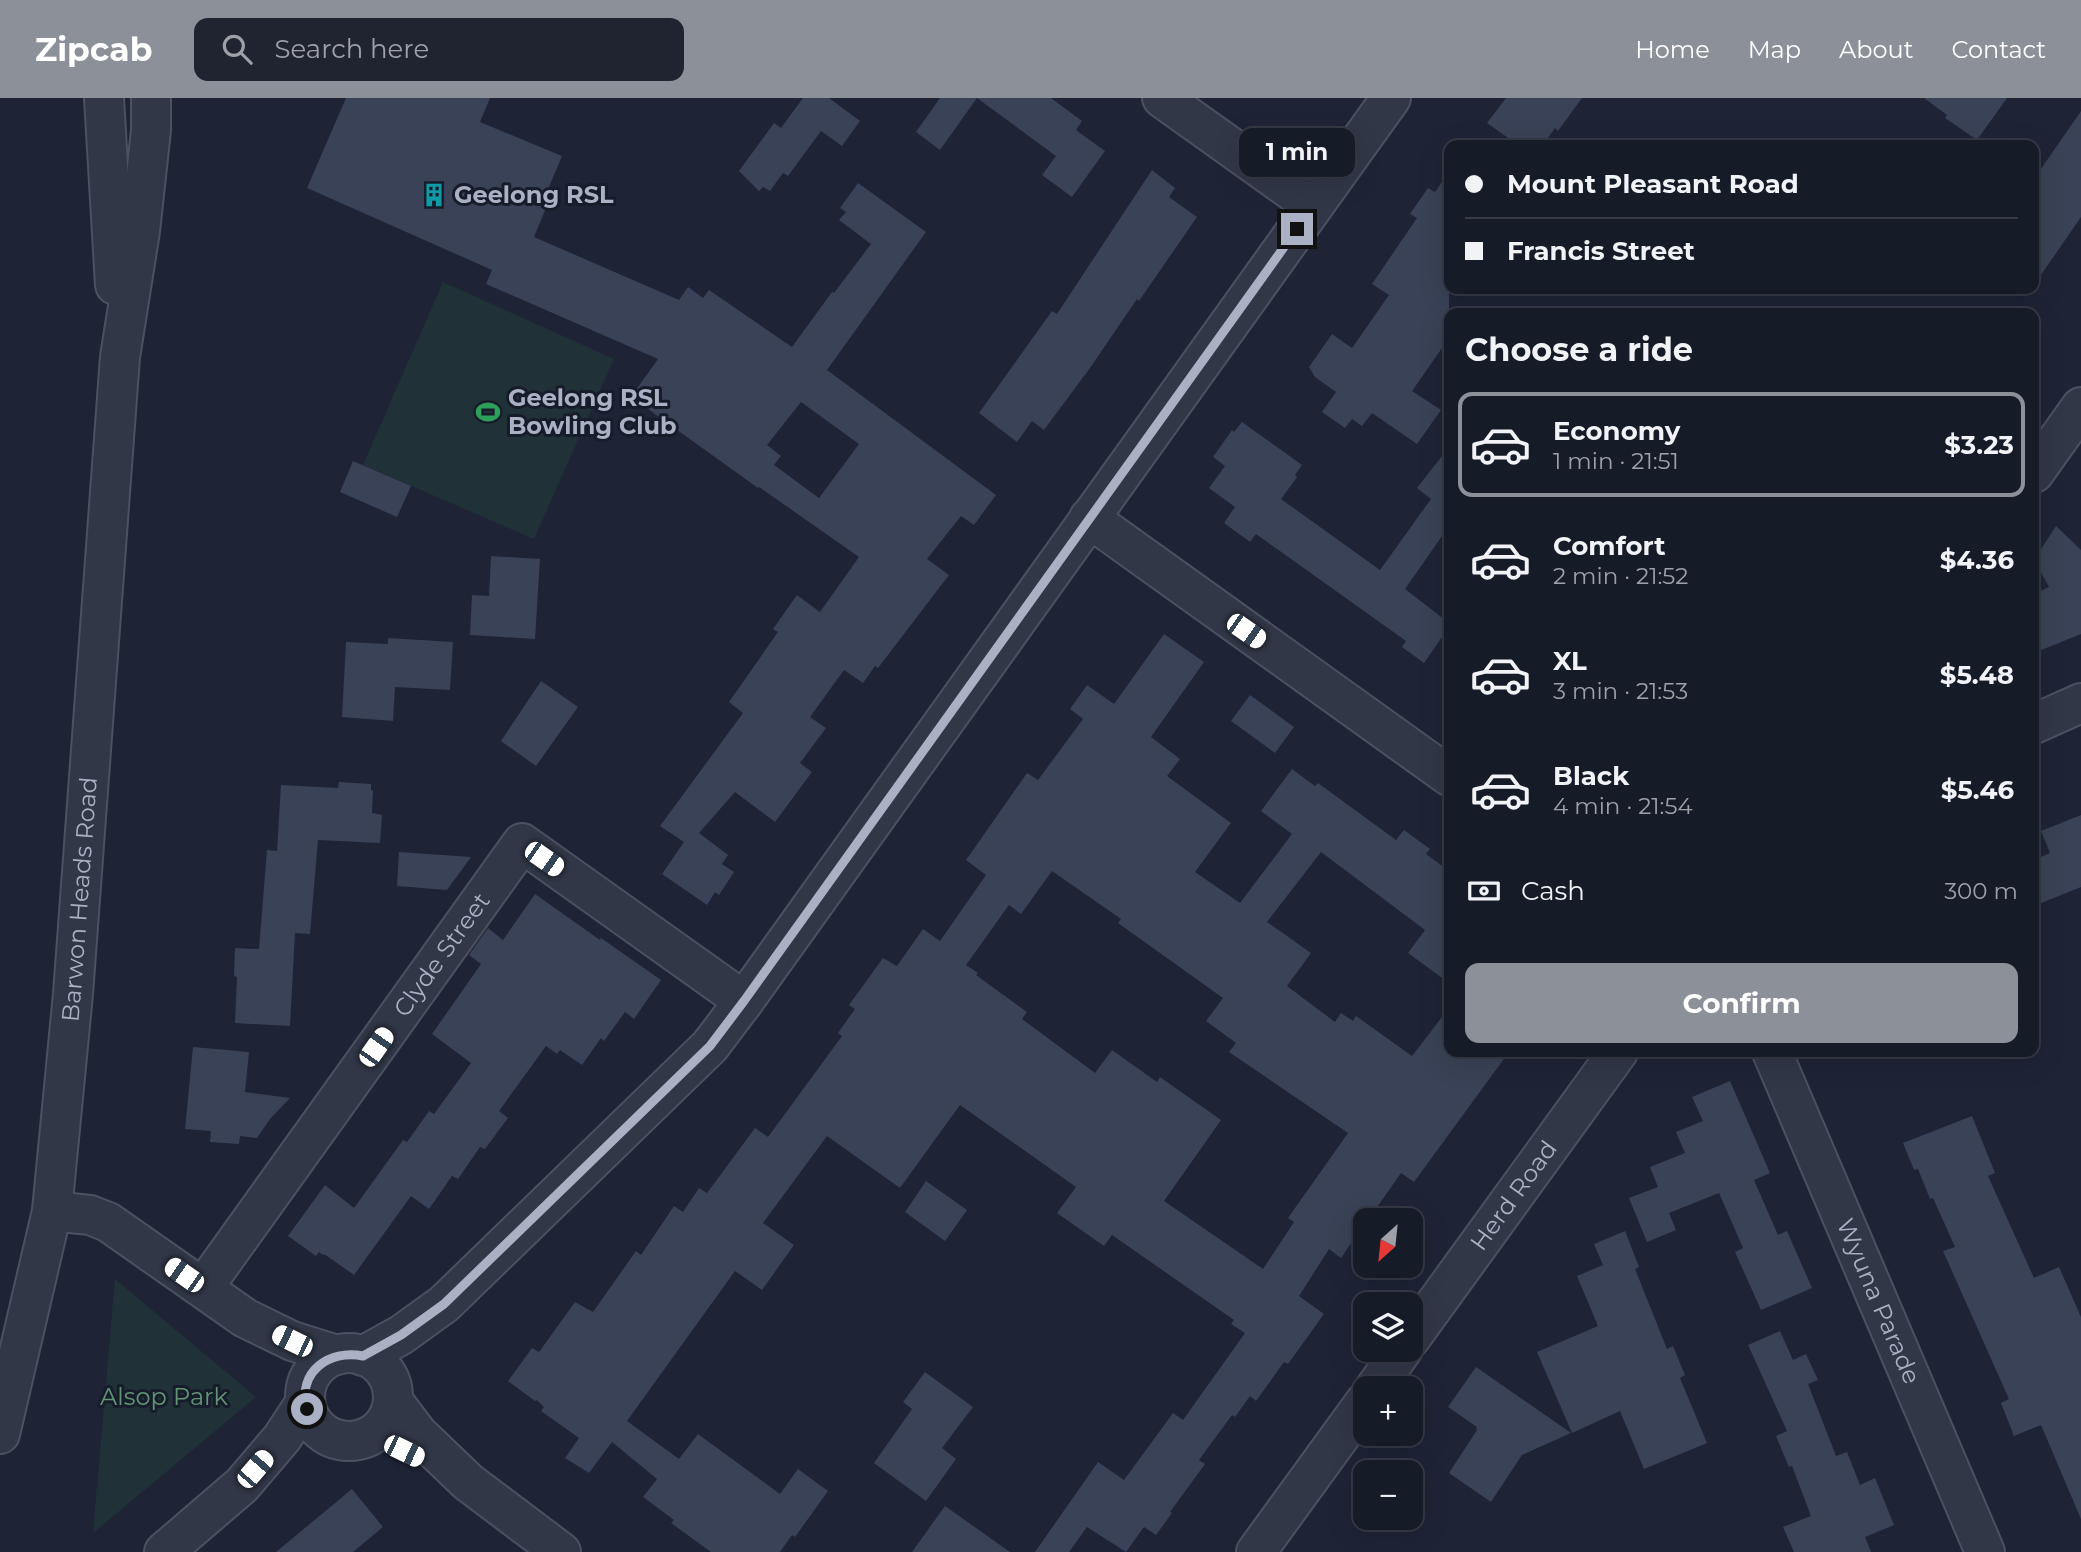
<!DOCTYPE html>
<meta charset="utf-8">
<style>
body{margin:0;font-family:Montserrat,sans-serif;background:#1f2430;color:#f1f3f6;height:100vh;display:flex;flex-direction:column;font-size:26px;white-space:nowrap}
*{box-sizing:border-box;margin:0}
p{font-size:23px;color:#9ea1a8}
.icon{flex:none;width:38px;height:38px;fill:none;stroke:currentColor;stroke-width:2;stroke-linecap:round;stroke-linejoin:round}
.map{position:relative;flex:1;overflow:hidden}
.panel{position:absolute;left:1444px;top:210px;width:595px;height:749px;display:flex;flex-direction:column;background:#161b28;border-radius:14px;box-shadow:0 7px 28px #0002,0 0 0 2px #353945}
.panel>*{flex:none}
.top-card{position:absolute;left:1444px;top:42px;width:595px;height:154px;border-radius:14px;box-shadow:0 7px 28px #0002,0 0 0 2px #353945;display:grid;align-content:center;height:154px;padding:0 21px;background:#161b28}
.needle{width:46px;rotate:207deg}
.controls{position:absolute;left:1353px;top:1110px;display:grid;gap:14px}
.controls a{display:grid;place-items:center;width:70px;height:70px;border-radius:14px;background:#161b28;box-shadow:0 7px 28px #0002,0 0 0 2px #353945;font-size:35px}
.end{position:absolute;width:32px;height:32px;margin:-16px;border:9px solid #abb1c4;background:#111;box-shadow:0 0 0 4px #111}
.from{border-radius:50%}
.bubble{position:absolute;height:49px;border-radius:14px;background:#161b28;box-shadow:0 7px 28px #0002,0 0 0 2px #353945;font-size:23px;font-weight:700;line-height:49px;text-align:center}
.car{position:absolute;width:21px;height:42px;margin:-21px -10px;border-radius:9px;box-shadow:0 0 5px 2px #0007;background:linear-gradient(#fff 24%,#345 0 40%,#fff 0 76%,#345 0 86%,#fff 0)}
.top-card b{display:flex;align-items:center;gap:24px;height:66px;font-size:26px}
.top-card b+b{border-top:2px solid #353945}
.top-card i{width:18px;height:18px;background:#f1f3f6}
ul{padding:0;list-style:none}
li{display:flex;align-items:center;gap:21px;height:105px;margin:0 14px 10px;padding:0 7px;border:4px solid transparent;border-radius:14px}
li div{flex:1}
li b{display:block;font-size:26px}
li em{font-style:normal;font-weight:700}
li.selected{border-color:#8c9099}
li>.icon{width:63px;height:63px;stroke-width:1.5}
h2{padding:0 21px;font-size:32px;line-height:84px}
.pay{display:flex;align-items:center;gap:18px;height:77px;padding:0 21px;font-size:26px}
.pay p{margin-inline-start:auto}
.cta{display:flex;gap:14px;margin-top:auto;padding:14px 21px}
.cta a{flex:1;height:80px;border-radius:14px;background:#8c9099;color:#fff;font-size:28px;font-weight:700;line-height:80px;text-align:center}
header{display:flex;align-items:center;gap:42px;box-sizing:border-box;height:98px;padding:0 35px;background:#8c9099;color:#fff}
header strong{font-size:33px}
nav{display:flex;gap:38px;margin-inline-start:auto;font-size:24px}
.search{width:490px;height:63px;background:#1f2430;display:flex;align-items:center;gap:18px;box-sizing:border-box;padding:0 24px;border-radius:14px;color:#9ea1a8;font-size:26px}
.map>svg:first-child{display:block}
.green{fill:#203137}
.building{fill:#3a4257;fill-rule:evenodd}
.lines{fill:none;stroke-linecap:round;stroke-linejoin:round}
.minor-casing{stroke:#4c5162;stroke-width:42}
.minor{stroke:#313747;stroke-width:38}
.route{stroke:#abb1c4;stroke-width:9}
.labels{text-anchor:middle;stroke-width:6;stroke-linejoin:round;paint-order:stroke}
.poi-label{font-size:24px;font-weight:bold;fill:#abb1c4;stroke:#171c2b;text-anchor:start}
.street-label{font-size:24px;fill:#abb1c4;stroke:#171c2b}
.park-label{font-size:24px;fill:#629576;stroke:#171c2b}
</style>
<header>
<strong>Zipcab</strong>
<div class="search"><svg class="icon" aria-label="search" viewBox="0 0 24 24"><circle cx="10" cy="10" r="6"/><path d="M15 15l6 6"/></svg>Search here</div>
<nav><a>Home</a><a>Map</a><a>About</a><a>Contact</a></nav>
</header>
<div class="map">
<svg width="2081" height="1454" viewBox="0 0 2081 1454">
<rect width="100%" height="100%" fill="#1e2436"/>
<path class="green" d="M 443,184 L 614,261 L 534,441 L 363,367 Z
M 115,1181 L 256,1299 L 93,1435 Z"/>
<path class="building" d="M 346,0 L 490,0 L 480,24 L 562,58 L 543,103 L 548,105 L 534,139 L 679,202 L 688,189 L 703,200 L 709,192 L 792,249 L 832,194 L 834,195 L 871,146 L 839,122 L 846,114 L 840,110 L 858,85 L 926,134 L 827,272 L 996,397 L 974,427 L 961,418 L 927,461 L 949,477 L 878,570 L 875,568 L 863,585 L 844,572 L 810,619 L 826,630 L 800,665 L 812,674 L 775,724 L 735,694 L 699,735 L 728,757 L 722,766 L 734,774 L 719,797 L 715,794 L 707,807 L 662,776 L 684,744 L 660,728 L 743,615 L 729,604 L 778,534 L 773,531 L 797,497 L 820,514 L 859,459 L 759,389 L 758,390 L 634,301 L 636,298 L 633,296 L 658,261 L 486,186 L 492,172 L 307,90 ZM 801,304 L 859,346 L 819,400 L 774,367 L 781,358 L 767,347 Z
M 803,0 L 829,0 L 860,23 L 842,48 L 821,33 L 788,78 L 783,75 L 770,93 L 763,89 L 759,93 L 739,73 L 774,25 L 781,30 Z
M 940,0 L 1051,0 L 1082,23 L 1076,32 L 1105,53 L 1072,99 L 1042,77 L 1056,58 L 977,0 L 940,52 L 916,34 Z
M 1506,0 L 1582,0 L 1558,33 L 1555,30 L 1543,47 L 1518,47 L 1487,25 Z
M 1924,0 L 2007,0 L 1977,42 L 1945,20 L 1947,17 Z
M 2081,13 L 2081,119 L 2034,187 L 2034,81 Z
M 1152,72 L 1175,90 L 1169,99 L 1197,119 L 1139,203 L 1137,201 L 1090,270 L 1044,332 L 1032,323 L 1017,344 L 979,315 L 1052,213 L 1057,216 Z
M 1449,74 L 1449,240 L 1412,293 L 1441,312 L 1417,346 L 1372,315 L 1362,328 L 1352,321 L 1345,330 L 1322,314 L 1336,294 L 1315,279 L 1309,269 L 1332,236 L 1352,250 L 1389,197 L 1372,186 L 1417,120 L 1410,116 L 1428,90 L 1435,94 Z
M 1242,324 L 1302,367 L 1295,377 L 1297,379 L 1281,401 L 1380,472 L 1431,401 L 1417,390 L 1449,349 L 1449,428 L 1405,491 L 1449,525 L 1449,529 L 1424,565 L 1402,549 L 1406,543 L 1256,436 L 1250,444 L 1224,425 L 1235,409 L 1209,390 L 1225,368 L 1213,359 L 1232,332 L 1234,334 Z
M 353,363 L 411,388 L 397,419 L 340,394 Z
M 2056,428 L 2081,452 L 2081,536 L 2034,555 L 2034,496 L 2049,489 L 2034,462 Z
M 491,458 L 540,461 L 535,541 L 470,537 L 472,497 L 489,498 Z
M 1164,536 L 1204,564 L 1151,639 L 1180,661 L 1167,678 L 1231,725 L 1195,774 L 1240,805 L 1292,736 L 1261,713 L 1292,671 L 1315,688 L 1318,685 L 1396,742 L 1404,732 L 1430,751 L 1426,756 L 1449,773 L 1449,885 L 1408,855 L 1425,832 L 1321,754 L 1267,824 L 1311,855 L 1287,888 L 1335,924 L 1341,915 L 1353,923 L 1356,918 L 1412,958 L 1449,910 L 1449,954 L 1509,954 L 1414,1084 L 1401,1075 L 1368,1122 L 1365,1122 L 1365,1125 L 1341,1160 L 1329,1151 L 1299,1198 L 1324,1216 L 1288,1266 L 1284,1264 L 1256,1303 L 1250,1298 L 1235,1319 L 1232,1317 L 1199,1362 L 1205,1366 L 1170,1414 L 1172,1415 L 1156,1437 L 1144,1429 L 1126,1454 L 1087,1429 L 1069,1454 L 1035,1454 L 1098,1364 L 1124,1382 L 1173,1315 L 1183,1322 L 1245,1235 L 1231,1226 L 1234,1222 L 1112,1137 L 1104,1148 L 1057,1115 L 1076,1089 L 960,1007 L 900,1090 L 827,1038 L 763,1125 L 794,1147 L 762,1192 L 735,1173 L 627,1323 L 679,1361 L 698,1336 L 780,1396 L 798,1371 L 828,1393 L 795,1439 L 792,1437 L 780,1454 L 711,1454 L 671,1425 L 674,1422 L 643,1399 L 657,1381 L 612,1344 L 589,1375 L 565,1360 L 579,1340 L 541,1313 L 544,1309 L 537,1302 L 535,1303 L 508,1283 L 532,1250 L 539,1254 L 575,1204 L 593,1214 L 636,1153 L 641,1157 L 674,1108 L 683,1114 L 699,1090 L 707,1095 L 755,1030 L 768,1039 L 842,938 L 838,935 L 855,911 L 849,907 L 883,860 L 897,868 L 923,831 L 940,843 L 986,777 L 966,762 L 1027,675 L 1038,682 L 1083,621 L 1070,611 L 1087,587 L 1114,606 ZM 1052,773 L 1121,821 L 1118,825 L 1223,900 L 1206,923 L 1236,945 L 1229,954 L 1348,1035 L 1288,1120 L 1294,1124 L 1263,1171 L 1164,1103 L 1221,1022 L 1160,979 L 1157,984 L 1112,952 L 1095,975 L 1022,921 L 1027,914 L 976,877 L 978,875 L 966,867 L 1009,807 L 1021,816 Z
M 388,540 L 453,544 L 450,592 L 395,589 L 393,623 L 342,619 L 346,544 L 388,546 Z
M 541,583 L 578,609 L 536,668 L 501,643 Z
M 1250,597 L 1294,629 L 1275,655 L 1231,623 Z
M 339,684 L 371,686 L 371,692 L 373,693 L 372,715 L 382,717 L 380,745 L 318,742 L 310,836 L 295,835 L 290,928 L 235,925 L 237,879 L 234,878 L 235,850 L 259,851 L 267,752 L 277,753 L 281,687 L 338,690 Z
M 2081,717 L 2081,789 L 2034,808 L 2034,762 L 2050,755 L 2041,733 Z
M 399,754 L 471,759 L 447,792 L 397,788 Z
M 535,796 L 600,842 L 601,840 L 661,882 L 634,921 L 625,914 L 604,943 L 601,940 L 582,967 L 560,952 L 557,956 L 546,948 L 499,1013 L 508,1020 L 485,1051 L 480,1049 L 458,1081 L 452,1078 L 429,1111 L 411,1098 L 354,1177 L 324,1156 L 323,1157 L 319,1154 L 316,1158 L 288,1138 L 325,1087 L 354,1110 L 403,1042 L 407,1044 L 429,1013 L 434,1016 L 471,965 L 432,936 L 481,866 L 469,857 L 488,830 L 503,842 Z
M 193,949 L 249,954 L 245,994 L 290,1000 L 270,1021 L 257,1040 L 240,1038 L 239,1046 L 210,1044 L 211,1033 L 185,1031 Z
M 1730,983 L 1770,1075 L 1754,1082 L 1778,1137 L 1787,1133 L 1812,1190 L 1761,1212 L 1735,1154 L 1743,1150 L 1719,1095 L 1669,1115 L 1676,1132 L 1647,1144 L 1629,1100 L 1658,1089 L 1650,1069 L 1685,1055 L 1676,1034 L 1703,1023 L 1692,999 Z
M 1972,1018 L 1995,1075 L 1988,1078 L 2034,1180 L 2059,1169 L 2081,1219 L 2081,1421 L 2041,1327 L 2014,1338 L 2001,1305 L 2009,1301 L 1943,1153 L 1955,1149 L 1933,1100 L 1930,1101 L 1918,1071 L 1914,1072 L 1903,1045 Z
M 926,1083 L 967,1112 L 945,1143 L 905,1114 Z
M 1625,1133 L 1639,1169 L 1635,1171 L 1667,1251 L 1673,1248 L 1685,1277 L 1680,1280 L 1707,1345 L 1644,1371 L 1620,1313 L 1572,1335 L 1537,1254 L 1598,1228 L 1577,1178 L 1603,1167 L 1594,1146 Z
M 1780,1233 L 1793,1262 L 1806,1256 L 1818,1282 L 1808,1286 L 1836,1358 L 1847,1354 L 1860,1387 L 1875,1380 L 1894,1427 L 1865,1439 L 1871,1454 L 1794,1454 L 1783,1429 L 1811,1418 L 1792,1368 L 1789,1369 L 1776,1338 L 1787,1333 L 1748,1247 Z
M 1476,1269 L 1571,1335 L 1522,1357 L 1491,1404 L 1449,1375 L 1477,1332 L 1476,1331 L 1477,1329 L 1448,1309 Z
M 925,1274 L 973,1309 L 942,1350 L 956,1361 L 926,1403 L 874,1365 L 912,1311 L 903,1304 Z
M 352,1391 L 383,1429 L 353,1454 L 276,1454 Z
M 945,1408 L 1010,1454 L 912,1454 Z"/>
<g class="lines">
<g class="minor-casing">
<g id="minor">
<path d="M 104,0 L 115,187"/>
<path d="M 1162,0 L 1313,108"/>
<path d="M 2034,375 L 2081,309"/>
<path d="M 1089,420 L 1449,678"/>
<path d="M 2034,626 L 2081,605"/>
<path id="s1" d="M 1772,954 L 1985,1454"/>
<path d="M 52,1113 L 90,1117 L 108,1124 L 245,1220 L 292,1243 L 337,1257"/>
<path id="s2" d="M 203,1190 L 522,745 L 744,903"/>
<path id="s3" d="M 1410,1241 L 1618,954"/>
<circle cx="349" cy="1299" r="44"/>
<path d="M 363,1258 L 401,1237 L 444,1206 L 710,948 L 744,903 L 1391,0"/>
<path d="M 1375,1290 L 1403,1251"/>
<path d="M 393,1303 L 418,1336 L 468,1384 L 561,1454"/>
<path id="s4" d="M 0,1336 L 52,1113 L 73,896 L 120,259 L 140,133 L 151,32 L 151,0"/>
<path d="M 164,1454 L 242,1387 L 282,1340 L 305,1305"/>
<path d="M 1256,1454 L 1365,1304"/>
</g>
</g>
<use href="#minor" class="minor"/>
</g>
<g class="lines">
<path class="route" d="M 307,1311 C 297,1274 329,1251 363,1258 L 401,1237 L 444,1206 L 710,948 L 744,903 L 1297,131"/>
</g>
<defs>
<g id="building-bare" transform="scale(1.89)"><path d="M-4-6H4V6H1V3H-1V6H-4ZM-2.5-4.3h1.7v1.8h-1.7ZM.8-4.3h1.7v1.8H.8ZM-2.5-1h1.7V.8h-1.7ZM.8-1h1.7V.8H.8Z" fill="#0f9aa8" stroke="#171c2b" stroke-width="2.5" paint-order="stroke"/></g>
<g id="stadium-bare" transform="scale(1.89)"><path d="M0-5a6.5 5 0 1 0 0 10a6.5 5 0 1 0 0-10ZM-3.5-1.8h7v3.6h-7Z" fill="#2e9e5b" stroke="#171c2b" stroke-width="2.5" paint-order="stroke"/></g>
</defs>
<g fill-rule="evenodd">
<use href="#building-bare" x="434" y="97"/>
<use href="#stadium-bare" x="488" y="314"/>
</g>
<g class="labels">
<g class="poi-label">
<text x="454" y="105">Geelong RSL</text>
<text x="508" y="308">Geelong RSL<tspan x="508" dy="28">Bowling Club</tspan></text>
</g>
<g class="street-label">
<text dy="8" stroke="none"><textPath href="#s4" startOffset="542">Barwon Heads Road</textPath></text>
<text dy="8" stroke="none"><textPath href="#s2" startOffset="410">Clyde Street</textPath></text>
<text dy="8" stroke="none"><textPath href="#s3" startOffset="177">Herd Road</textPath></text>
<text dy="8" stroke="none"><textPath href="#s1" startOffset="271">Wyuna Parade</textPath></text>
</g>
<g class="park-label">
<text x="164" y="1307">Alsop Park</text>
</g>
</g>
</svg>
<div class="controls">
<a><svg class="needle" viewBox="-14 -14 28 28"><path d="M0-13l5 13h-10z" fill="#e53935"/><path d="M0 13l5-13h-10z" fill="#9ea1a8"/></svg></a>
<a><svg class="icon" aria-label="layers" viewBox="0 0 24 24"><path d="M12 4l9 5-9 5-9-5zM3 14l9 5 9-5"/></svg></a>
<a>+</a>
<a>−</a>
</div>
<i class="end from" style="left:307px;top:1311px"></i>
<i class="end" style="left:1297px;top:131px"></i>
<div class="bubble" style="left:1239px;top:30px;width:116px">1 min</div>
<i class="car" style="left:1246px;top:533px;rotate:125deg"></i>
<i class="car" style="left:544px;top:761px;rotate:125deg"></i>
<i class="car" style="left:376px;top:949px;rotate:35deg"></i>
<i class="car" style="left:184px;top:1177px;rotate:305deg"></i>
<i class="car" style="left:292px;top:1243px;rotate:296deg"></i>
<i class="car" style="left:404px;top:1353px;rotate:116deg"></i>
<i class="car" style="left:255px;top:1371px;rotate:41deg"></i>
<div class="top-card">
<b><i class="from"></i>Mount Pleasant Road</b>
<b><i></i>Francis Street</b>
</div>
<section class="panel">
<h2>Choose a ride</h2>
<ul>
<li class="selected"><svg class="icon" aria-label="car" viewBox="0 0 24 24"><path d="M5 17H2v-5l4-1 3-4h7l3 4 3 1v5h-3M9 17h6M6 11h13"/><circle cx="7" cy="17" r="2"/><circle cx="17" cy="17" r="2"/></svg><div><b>Economy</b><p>1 min · 21:51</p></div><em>$3.23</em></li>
<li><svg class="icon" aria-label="car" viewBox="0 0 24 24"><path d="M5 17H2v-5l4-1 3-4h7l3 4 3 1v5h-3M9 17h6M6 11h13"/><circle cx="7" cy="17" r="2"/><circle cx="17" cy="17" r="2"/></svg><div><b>Comfort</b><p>2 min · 21:52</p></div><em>$4.36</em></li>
<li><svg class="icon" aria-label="car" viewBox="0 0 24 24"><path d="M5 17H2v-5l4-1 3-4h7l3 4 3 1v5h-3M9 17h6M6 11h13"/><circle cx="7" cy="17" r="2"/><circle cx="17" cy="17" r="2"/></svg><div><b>XL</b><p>3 min · 21:53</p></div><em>$5.48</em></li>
<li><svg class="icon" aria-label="car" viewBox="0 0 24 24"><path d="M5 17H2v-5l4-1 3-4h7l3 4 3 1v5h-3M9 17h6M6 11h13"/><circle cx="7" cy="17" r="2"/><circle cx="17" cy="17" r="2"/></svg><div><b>Black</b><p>4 min · 21:54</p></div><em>$5.46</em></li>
</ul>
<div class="pay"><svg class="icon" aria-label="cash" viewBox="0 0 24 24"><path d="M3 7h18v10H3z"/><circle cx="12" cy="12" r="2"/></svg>Cash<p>300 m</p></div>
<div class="cta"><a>Confirm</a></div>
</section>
</div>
